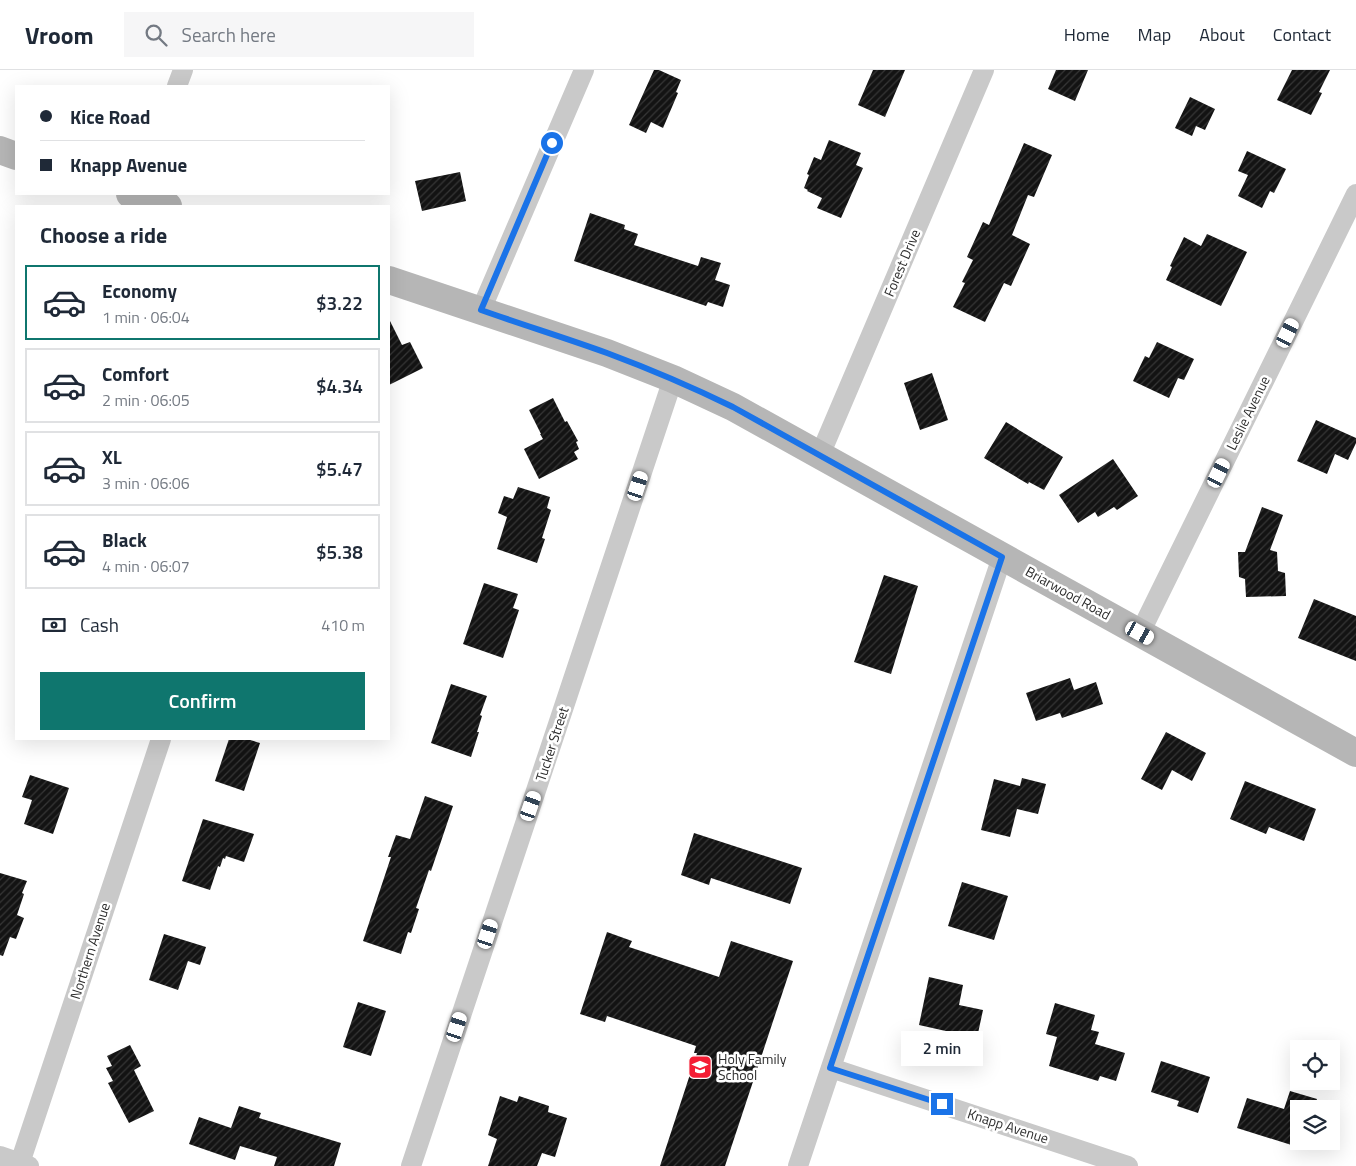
<!DOCTYPE html>
<meta charset="utf-8">
<style>
body{margin:0;font-family:"Titillium Web",sans-serif;background:#f6f6f7;color:#1f2937;height:100vh;display:flex;flex-direction:column;font-size:19px;white-space:nowrap}
*{box-sizing:border-box;margin:0}
p{font-size:16px;color:#747a83}
.icon{flex:none;width:28px;height:28px;fill:none;stroke:currentColor;stroke-width:2;stroke-linecap:round;stroke-linejoin:round}
.map{position:relative;flex:1;overflow:hidden}
.sheet{position:absolute;left:15px;top:135px;width:375px;height:535px;display:flex;flex-direction:column;background:#fff;border-radius:0px;box-shadow:0 5px 20px #0002}
.sheet>*{flex:none}
.banner{position:absolute;left:15px;top:15px;width:375px;height:110px;border-radius:0px;box-shadow:0 5px 20px #0002;display:grid;align-content:center;height:110px;padding:0 25px;background:#fff}
.buttons{position:absolute;left:1290px;top:970px;display:grid;gap:10px}
.buttons a{display:grid;place-items:center;width:50px;height:50px;border-radius:0px;background:#fff;box-shadow:0 5px 20px #0002;font-size:25px}
.end{position:absolute;width:22px;height:22px;margin:-11px;border:6px solid #1a73e8;background:#fff;box-shadow:0 0 0 2px #fff}
.from{border-radius:50%}
.bubble{position:absolute;height:35px;border-radius:0px;background:#fff;box-shadow:0 5px 20px #0002;font-size:16px;font-weight:600;line-height:35px;text-align:center}
.car{position:absolute;width:15px;height:30px;margin:-15px -8px;border-radius:6px;box-shadow:0 0 4px 1px #0007;background:linear-gradient(#fff 24%,#345 0 40%,#fff 0 76%,#345 0 86%,#fff 0)}
.banner b{display:flex;align-items:center;gap:18px;height:48px;font-size:19px}
.banner b+b{border-top:1px solid #e0e1e3}
.banner i{width:12px;height:12px;background:#1f2937}
ul{padding:0;list-style:none}
li{display:flex;align-items:center;gap:15px;height:75px;margin:0 10px 8px;padding:0 15px;border:2px solid #e0e1e3;border-radius:0px}
li div{flex:1}
li b{display:block;font-size:19px}
li em{font-style:normal;font-weight:600}
li.active{border-color:#0f766e}
li>.icon{width:45px;height:45px;stroke-width:1.5}
h2{padding:0 25px;font-size:22px;line-height:60px}
.pay{display:flex;align-items:center;gap:12px;height:55px;padding:0 25px;font-size:19px}
.pay p{margin-inline-start:auto}
.action{display:flex;gap:10px;margin-top:auto;padding:10px 25px}
.action a{flex:1;height:58px;border-radius:0px;background:#0f766e;color:#fff;font-size:20px;font-weight:600;line-height:58px;text-align:center}
header{display:flex;align-items:center;gap:30px;box-sizing:border-box;height:70px;padding:0 25px;background:#fff;border-bottom:1px solid #e0e1e3}
header strong{font-size:24px}
nav{display:flex;gap:28px;margin-inline-start:auto;font-size:18px}
.search{width:350px;height:45px;background:#f6f6f7;display:flex;align-items:center;gap:12px;box-sizing:border-box;padding:0 18px;border-radius:0px;color:#747a83;font-size:19px}
.map>svg:first-child{display:block}
.building{fill:url(#building-hatch)}
.lines{fill:none;stroke-linecap:round;stroke-linejoin:round}
.street{stroke:#c9c9c9;stroke-width:20}
.secondary{stroke:#b6b6b6;stroke-width:28}
.route{stroke:#1a73e8;stroke-width:6}
.labels{text-anchor:middle;stroke-width:5;stroke-linejoin:round;paint-order:stroke}
.street-label{font-size:14px;fill:#2c2c2c;stroke:#fff}
.poi-label{font-size:14px;fill:#2c2c2c;stroke:#fff;text-anchor:start}
</style>
<header>
<strong>Vroom</strong>
<div class="search"><svg class="icon" aria-label="search" viewBox="0 0 24 24"><circle cx="10" cy="10" r="6"/><path d="M15 15l6 6"/></svg>Search here</div>
<nav><a>Home</a><a>Map</a><a>About</a><a>Contact</a></nav>
</header>
<div class="map">
<svg width="1356" height="1096" viewBox="0 0 1356 1096">
<defs>
<pattern id="building-hatch" width="6" height="6" patternUnits="userSpaceOnUse" patternTransform="scale(1.25)"><rect width="6" height="6" fill="#131313"/><path d="M-1 1l2-2M0 6l6-6M5 7l2-2" fill="none" stroke="#363636"/></pattern>
</defs>
<rect width="100%" height="100%" fill="#fff"/>
<path class="building" d="M 654,0 L 659,0 L 681,10 L 676,22 L 678,23 L 663,58 L 651,52 L 646,63 L 629,55 Z
M 873,0 L 905,0 L 885,47 L 858,35 Z
M 1056,0 L 1088,0 L 1075,31 L 1048,19 Z
M 1292,0 L 1330,0 L 1319,22 L 1322,23 L 1311,45 L 1277,30 Z
M 1190,27 L 1215,39 L 1205,60 L 1196,56 L 1192,66 L 1175,58 Z
M 829,70 L 861,83 L 856,95 L 863,98 L 841,148 L 817,138 L 822,128 L 807,121 L 808,120 L 804,118 L 809,105 L 807,104 L 814,87 L 821,90 Z
M 1024,73 L 1052,85 L 1034,127 L 1028,125 L 1012,165 L 1030,174 L 1011,216 L 1004,213 L 985,252 L 953,237 L 965,213 L 962,212 L 973,190 L 967,187 L 983,152 L 989,155 Z
M 1247,81 L 1286,99 L 1274,123 L 1270,121 L 1262,138 L 1238,126 L 1248,105 L 1238,101 Z
M 460,102 L 466,131 L 422,141 L 415,111 Z
M 590,143 L 625,155 L 624,159 L 638,164 L 634,175 L 698,196 L 701,187 L 721,193 L 715,210 L 730,215 L 723,237 L 708,232 L 706,236 L 574,191 Z
M 1207,164 L 1247,182 L 1221,236 L 1166,210 L 1172,197 L 1170,196 L 1184,167 L 1201,176 Z
M 389,249 L 402,275 L 410,272 L 423,298 L 389,315 Z
M 1157,272 L 1194,289 L 1184,310 L 1178,308 L 1169,328 L 1133,311 L 1145,286 L 1149,288 Z
M 932,303 L 948,350 L 920,360 L 904,313 Z
M 553,328 L 565,352 L 567,351 L 578,371 L 576,372 L 579,379 L 574,382 L 578,389 L 539,409 L 524,379 L 543,369 L 540,364 L 541,364 L 529,340 Z
M 1316,350 L 1356,368 L 1356,373 L 1348,390 L 1335,384 L 1327,404 L 1297,391 Z
M 1006,352 L 1063,387 L 1044,420 L 1029,412 L 1028,414 L 984,388 Z
M 1113,389 L 1138,426 L 1117,440 L 1114,437 L 1098,447 L 1095,442 L 1078,453 L 1059,425 Z
M 518,417 L 550,427 L 547,438 L 551,440 L 542,468 L 545,469 L 537,493 L 497,479 L 507,447 L 498,443 L 504,426 L 513,429 Z
M 1262,437 L 1283,445 L 1270,480 L 1277,482 L 1278,501 L 1285,503 L 1286,526 L 1246,527 L 1245,509 L 1239,507 L 1238,482 L 1245,482 Z
M 884,505 L 918,516 L 891,604 L 854,592 Z
M 484,513 L 518,524 L 513,538 L 519,540 L 503,588 L 463,574 Z
M 1314,529 L 1356,546 L 1356,591 L 1298,568 Z
M 1070,608 L 1074,620 L 1096,612 L 1103,634 L 1062,648 L 1060,643 L 1036,651 L 1026,623 Z
M 451,614 L 487,626 L 480,645 L 482,646 L 477,662 L 479,662 L 471,687 L 431,673 Z
M 1166,662 L 1206,683 L 1192,711 L 1172,700 L 1162,720 L 1141,709 Z
M 229,669 L 247,669 L 260,673 L 244,721 L 215,711 Z
M 30,705 L 69,718 L 53,764 L 24,754 L 32,730 L 22,727 Z
M 1022,708 L 1046,714 L 1038,744 L 1017,739 L 1010,767 L 981,760 L 994,709 L 1020,716 Z
M 1245,711 L 1316,739 L 1304,771 L 1269,757 L 1266,764 L 1230,749 Z
M 425,726 L 453,736 L 431,801 L 429,800 L 416,838 L 419,839 L 411,863 L 408,862 L 401,884 L 363,871 L 391,787 L 388,787 L 396,765 L 410,769 Z
M 203,749 L 254,764 L 244,792 L 226,786 L 225,789 L 223,788 L 220,797 L 218,796 L 210,820 L 182,811 Z
M 694,763 L 802,798 L 790,834 L 711,808 L 709,815 L 681,805 Z
M 0,803 L 27,811 L 22,823 L 24,824 L 17,845 L 24,848 L 16,869 L 10,867 L 3,886 L 0,885 Z
M 962,812 L 1008,826 L 994,870 L 948,856 Z
M 607,862 L 632,871 L 629,877 L 719,907 L 731,871 L 793,891 L 725,1096 L 660,1096 L 697,983 L 694,983 L 696,976 L 607,946 L 605,952 L 580,944 Z
M 164,864 L 206,877 L 200,895 L 188,891 L 178,920 L 149,910 Z
M 929,907 L 963,915 L 959,935 L 983,940 L 977,968 L 919,955 Z
M 358,932 L 386,941 L 371,986 L 343,977 Z
M 1055,933 L 1095,945 L 1091,960 L 1099,962 L 1095,974 L 1125,983 L 1116,1011 L 1100,1006 L 1098,1011 L 1049,996 L 1057,967 L 1046,964 Z
M 130,975 L 141,996 L 134,1000 L 154,1041 L 129,1053 L 108,1013 L 113,1011 L 106,998 L 112,996 L 107,986 Z
M 1161,991 L 1210,1007 L 1198,1043 L 1177,1036 L 1179,1031 L 1151,1022 Z
M 1290,1021 L 1317,1029 L 1314,1039 L 1299,1039 L 1299,1071 L 1303,1071 L 1301,1078 L 1237,1058 L 1247,1028 L 1284,1039 Z
M 500,1026 L 517,1032 L 519,1026 L 549,1036 L 548,1042 L 567,1048 L 555,1087 L 542,1083 L 537,1096 L 488,1096 L 497,1069 L 488,1065 Z
M 239,1036 L 261,1043 L 259,1048 L 341,1073 L 334,1096 L 274,1096 L 277,1087 L 240,1076 L 235,1090 L 189,1074 L 199,1047 L 231,1058 Z"/>
<g class="lines">
<path class="street" d="M 177,16 L 183,0
M 481,240 L 584,0
M 820,385 L 984,0
M 1140,563 L 1356,124
M 831,998 L 1128,1096
M 0,1086 L 29,1096
M 20,1093 L 161,669
M 411,1096 L 673,309
M 798,1096 L 1002,487"/>
<path class="secondary" d="M 0,80 L 16,86
M 130,124 L 168,136
M 389,210 L 607,283 L 673,309 L 733,337 L 1356,683"/>
</g>
<g class="lines">
<path class="route" d="M 552,73 L 481,240 C 523,255 566,268 607,283 C 650,299 692,317 733,337 L 1002,487 L 830,998 L 942,1034"/>
</g>
<defs>
<g id="school-square" transform="scale(1.25)"><rect x="-9" y="-9" width="18" height="18" rx="4" fill="#f41d34" stroke="#fff"/><path d="M0-5L7-2L0 1L-7-2ZM-4 1L0 2.5L4 1V4Q0 6-4 4Z" fill="#fff"/></g>
</defs>
<g fill-rule="evenodd">
<use href="#school-square" x="700" y="997"/>
</g>
<g class="labels">
<g class="street-label">
<text transform="translate(902 193) rotate(-67)" y="5">Forest Drive</text>
<text transform="translate(1248 343) rotate(-64)" y="5">Leslie Avenue</text>
<text transform="translate(1068 523) rotate(29)" y="5">Briarwood Road</text>
<text transform="translate(552 674) rotate(-72)" y="5">Tucker Street</text>
<text transform="translate(90 881) rotate(-72)" y="5">Northern Avenue</text>
<text transform="translate(1008 1056) rotate(18)" y="5">Knapp Avenue</text>
</g>
<g class="poi-label">
<text x="718" y="994">Holy Family<tspan x="718" dy="16">School</tspan></text>
</g>
</g>
</svg>
<div class="buttons">
<a><svg class="icon" aria-label="locate" viewBox="0 0 24 24"><circle cx="12" cy="12" r="6"/><path d="M12 2v4M12 18v4M2 12h4M18 12h4"/></svg></a>
<a><svg class="icon" aria-label="layers" viewBox="0 0 24 24"><path d="M12 4l9 5-9 5-9-5zM3 14l9 5 9-5"/></svg></a>
</div>
<i class="end from" style="left:552px;top:73px"></i>
<i class="end" style="left:942px;top:1034px"></i>
<div class="bubble" style="left:901px;top:961px;width:82px">2 min</div>
<i class="car" style="left:1288px;top:263px;rotate:26deg"></i>
<i class="car" style="left:1219px;top:403px;rotate:26deg"></i>
<i class="car" style="left:638px;top:416px;rotate:18deg"></i>
<i class="car" style="left:1140px;top:563px;rotate:119deg"></i>
<i class="car" style="left:531px;top:736px;rotate:19deg"></i>
<i class="car" style="left:488px;top:864px;rotate:18deg"></i>
<i class="car" style="left:457px;top:957px;rotate:18deg"></i>
<div class="banner">
<b><i class="from"></i>Kice Road</b>
<b><i></i>Knapp Avenue</b>
</div>
<section class="sheet">
<h2>Choose a ride</h2>
<ul>
<li class="active"><svg class="icon" aria-label="car" viewBox="0 0 24 24"><path d="M5 17H2v-5l4-1 3-4h7l3 4 3 1v5h-3M9 17h6M6 11h13"/><circle cx="7" cy="17" r="2"/><circle cx="17" cy="17" r="2"/></svg><div><b>Economy</b><p>1 min · 06:04</p></div><em>$3.22</em></li>
<li><svg class="icon" aria-label="car" viewBox="0 0 24 24"><path d="M5 17H2v-5l4-1 3-4h7l3 4 3 1v5h-3M9 17h6M6 11h13"/><circle cx="7" cy="17" r="2"/><circle cx="17" cy="17" r="2"/></svg><div><b>Comfort</b><p>2 min · 06:05</p></div><em>$4.34</em></li>
<li><svg class="icon" aria-label="car" viewBox="0 0 24 24"><path d="M5 17H2v-5l4-1 3-4h7l3 4 3 1v5h-3M9 17h6M6 11h13"/><circle cx="7" cy="17" r="2"/><circle cx="17" cy="17" r="2"/></svg><div><b>XL</b><p>3 min · 06:06</p></div><em>$5.47</em></li>
<li><svg class="icon" aria-label="car" viewBox="0 0 24 24"><path d="M5 17H2v-5l4-1 3-4h7l3 4 3 1v5h-3M9 17h6M6 11h13"/><circle cx="7" cy="17" r="2"/><circle cx="17" cy="17" r="2"/></svg><div><b>Black</b><p>4 min · 06:07</p></div><em>$5.38</em></li>
</ul>
<div class="pay"><svg class="icon" aria-label="cash" viewBox="0 0 24 24"><path d="M3 7h18v10H3z"/><circle cx="12" cy="12" r="2"/></svg>Cash<p>410 m</p></div>
<div class="action"><a>Confirm</a></div>
</section>
</div>
